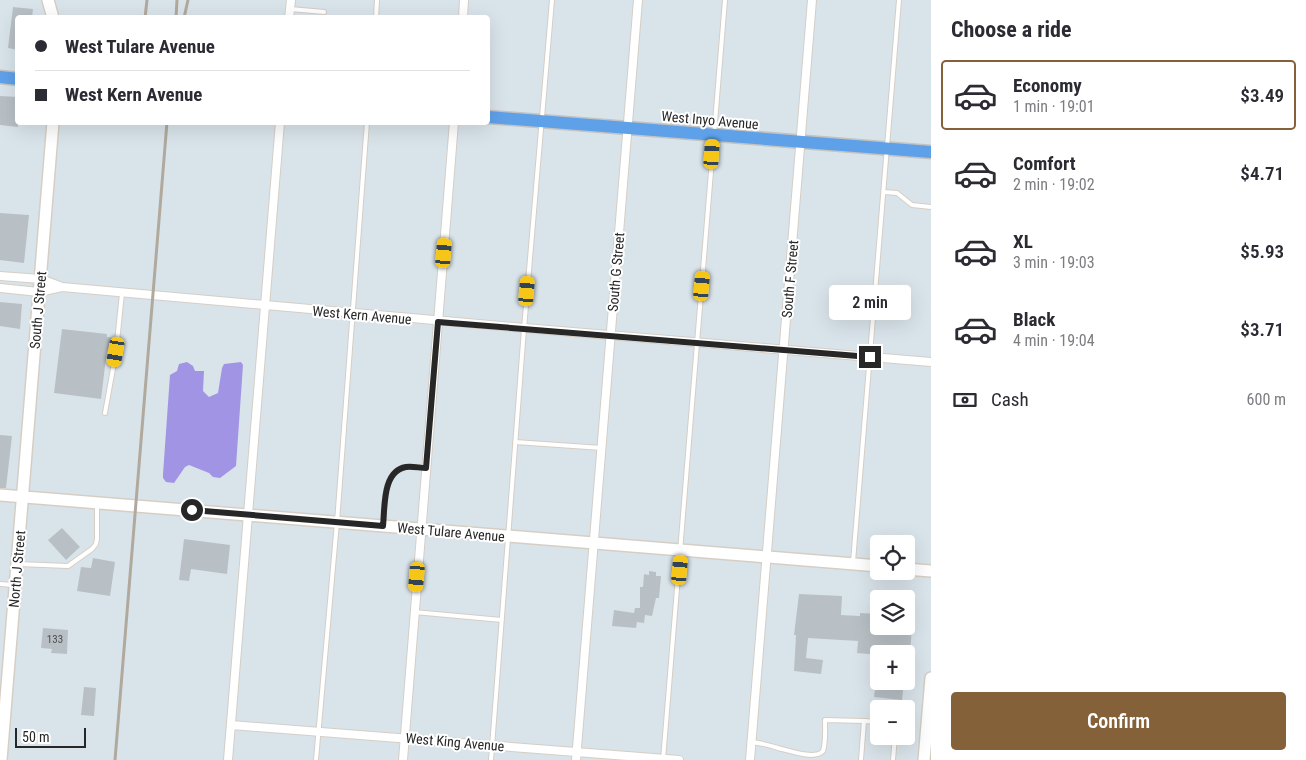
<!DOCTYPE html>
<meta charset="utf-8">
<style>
body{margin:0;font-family:"Roboto Condensed",sans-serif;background:#f7f7f7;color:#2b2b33;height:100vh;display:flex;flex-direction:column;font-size:19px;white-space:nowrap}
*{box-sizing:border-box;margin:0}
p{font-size:16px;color:#7c7c81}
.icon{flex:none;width:28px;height:28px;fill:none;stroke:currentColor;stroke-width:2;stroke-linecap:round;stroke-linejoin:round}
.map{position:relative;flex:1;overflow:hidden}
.sheet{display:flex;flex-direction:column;background:#fff;width:375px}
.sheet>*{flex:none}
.banner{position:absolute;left:15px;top:15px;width:475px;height:110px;border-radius:5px;box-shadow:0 5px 20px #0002;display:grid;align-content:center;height:110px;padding:0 20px;background:#fff}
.buttons{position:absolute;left:870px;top:535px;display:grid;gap:10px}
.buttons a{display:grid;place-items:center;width:45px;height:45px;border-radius:5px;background:#fff;box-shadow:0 5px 20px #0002;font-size:25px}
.scale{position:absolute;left:15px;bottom:12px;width:71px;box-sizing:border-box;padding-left:5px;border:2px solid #272727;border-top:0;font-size:14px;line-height:18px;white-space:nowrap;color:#272727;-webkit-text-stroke:4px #fff;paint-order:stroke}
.end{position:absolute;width:22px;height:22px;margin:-11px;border:6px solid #272727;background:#fff;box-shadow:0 0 0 2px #fff}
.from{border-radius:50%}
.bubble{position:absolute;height:35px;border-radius:5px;background:#fff;box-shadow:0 5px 20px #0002;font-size:16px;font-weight:600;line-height:35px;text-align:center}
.car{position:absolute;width:15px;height:30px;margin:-15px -8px;border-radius:6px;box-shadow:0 0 4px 1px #0007;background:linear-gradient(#f5c518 24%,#345 0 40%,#f5c518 0 76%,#345 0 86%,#f5c518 0)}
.banner b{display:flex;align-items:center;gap:18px;height:48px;font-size:19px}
.banner b+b{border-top:1px solid #e1e1e2}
.banner i{width:12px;height:12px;background:#2b2b33}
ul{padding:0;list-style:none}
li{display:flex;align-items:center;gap:15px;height:70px;margin:0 10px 8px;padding:0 10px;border:2px solid transparent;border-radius:5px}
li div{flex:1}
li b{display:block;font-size:19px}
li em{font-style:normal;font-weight:600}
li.on{border-color:#846138}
li>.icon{width:45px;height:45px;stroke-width:1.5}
h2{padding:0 20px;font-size:22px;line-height:60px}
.pay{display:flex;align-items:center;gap:12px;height:55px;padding:0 20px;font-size:19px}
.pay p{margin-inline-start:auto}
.button{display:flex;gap:10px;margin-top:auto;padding:10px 20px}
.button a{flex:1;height:58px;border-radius:5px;background:#846138;color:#fff;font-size:20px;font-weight:600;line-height:58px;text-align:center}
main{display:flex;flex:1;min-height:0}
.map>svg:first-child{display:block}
.pitch{fill:#a294e5}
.building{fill:#b9c0c5}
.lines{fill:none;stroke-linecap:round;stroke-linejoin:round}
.lane-casing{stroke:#d5cec5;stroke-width:6}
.street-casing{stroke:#d5cec5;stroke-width:10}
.secondary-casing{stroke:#d5cec5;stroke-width:14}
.primary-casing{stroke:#c3c3c3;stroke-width:15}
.lane{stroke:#fff;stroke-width:4}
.street{stroke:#fff;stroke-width:8}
.secondary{stroke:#fff;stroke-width:11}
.primary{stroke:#5fa1e9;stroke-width:12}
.rail{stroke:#b1a99d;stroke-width:3}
.route{stroke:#272727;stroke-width:6}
.labels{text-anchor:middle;stroke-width:4;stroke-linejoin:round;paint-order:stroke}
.number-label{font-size:11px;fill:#4c4d4e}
.street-label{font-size:14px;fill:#272727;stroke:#fff}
</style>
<main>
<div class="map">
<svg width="931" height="760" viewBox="0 0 931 760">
<rect width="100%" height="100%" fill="#d9e4ea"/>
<path class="pitch" d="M 187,362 L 193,366 L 195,371 L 204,371 L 203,391 L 209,397 L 218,393 L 222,368 L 224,364 L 241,362 L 243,365 L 236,466 L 220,478 L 213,477 L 209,473 L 189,465 L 185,467 L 174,483 L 166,482 L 163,478 L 163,474 L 170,375 L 177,371 L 179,364 Z"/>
<path class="building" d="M 13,7 L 33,9 L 32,18 L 18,18 L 18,50 L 8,48 Z
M 0,96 L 18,97 L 18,127 L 0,125 Z
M 0,213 L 29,215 L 24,263 L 0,260 Z
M 0,302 L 22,304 L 20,329 L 0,326 Z
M 62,329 L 107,334 L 107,337 L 114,338 L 112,351 L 107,350 L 101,399 L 54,393 Z
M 0,435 L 12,436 L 6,488 L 0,488 Z
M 62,528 L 80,547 L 66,560 L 48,540 Z
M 184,539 L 230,545 L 227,574 L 191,569 L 189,581 L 179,580 Z
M 93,558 L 115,562 L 110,596 L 77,591 L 81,567 L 91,568 Z
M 649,571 L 656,572 L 656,576 L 661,576 L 659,598 L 656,598 L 652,616 L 645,615 L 644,623 L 637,622 L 636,628 L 612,626 L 614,610 L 634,613 L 635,608 L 640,608 L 640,587 L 643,587 L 644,574 L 649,575 Z
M 799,594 L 842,596 L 841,615 L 860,616 L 860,613 L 879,614 L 879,626 L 912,626 L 910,654 L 879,655 L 857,653 L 858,641 L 808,638 L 806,658 L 823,660 L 821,674 L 794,671 L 796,635 L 794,635 Z
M 906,594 L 914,594 L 912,620 L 906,620 Z
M 43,628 L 68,630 L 67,654 L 51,653 L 52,649 L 41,648 Z
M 876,681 L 904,681 L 902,700 L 874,697 Z
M 84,687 L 96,688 L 94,716 L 81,715 Z"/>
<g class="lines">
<g class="lane-casing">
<path id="lane" d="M 290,9 L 324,12
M 376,18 L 377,0
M 884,192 L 897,193 L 912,205 L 931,207
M 105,413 L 116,352 L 122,293
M 515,442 L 602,448
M 383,525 C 385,507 382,470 406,467 C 412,466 420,468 426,468
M 853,562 L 899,0
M 18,564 L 68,566 L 92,549 L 96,544 L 97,539 L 97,505
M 0,584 L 13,585
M 414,612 L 502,620
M 864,721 L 879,722
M 751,742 C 760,743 769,745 778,748 C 790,751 815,760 823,751 C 826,742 825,729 825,720 L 864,721 L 861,760
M 316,760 L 337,522 L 367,122
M 491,760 L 524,329 L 552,0
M 663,760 L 725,0
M 893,760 L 895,736"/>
</g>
<g class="street-casing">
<path id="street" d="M 289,18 L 291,0
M 463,18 L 464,0
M 0,276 L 41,279 L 62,287 C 352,314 641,338 931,362
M 0,288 L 39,292 L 62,287
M 231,725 L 679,760
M 228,760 L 280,122
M 403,760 L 454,122
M 576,760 L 638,0
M 750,760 L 812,0"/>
</g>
<g class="secondary-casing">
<path id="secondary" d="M 48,0 L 53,18
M 0,495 L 879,566
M 906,569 L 931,571
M 1,760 L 53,122
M 924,760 L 931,678"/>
</g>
<g class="primary-casing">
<path id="primary" d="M 0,77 L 18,79
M 488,117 L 931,152"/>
</g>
<use href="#lane" class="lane"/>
<use href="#street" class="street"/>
<use href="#secondary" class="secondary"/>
<use href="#primary" class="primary"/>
<path class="rail" d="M 145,18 L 147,0
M 176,18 L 177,0
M 184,18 L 188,0
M 115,760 L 167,122"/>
</g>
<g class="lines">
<path class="route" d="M 192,510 L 383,526 C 385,508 382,471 406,467 C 412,466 420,468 426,468 L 438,322 L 870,357"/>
</g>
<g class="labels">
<g class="number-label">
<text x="55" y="643">133</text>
</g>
<g class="street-label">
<text transform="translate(710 120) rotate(5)" y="5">West Inyo Avenue</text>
<text transform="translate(616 272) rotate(-85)" y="5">South G Street</text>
<text transform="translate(790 279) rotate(-85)" y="5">South F Street</text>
<text transform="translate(38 310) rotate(-85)" y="5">South J Street</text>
<text transform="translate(362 315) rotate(5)" y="5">West Kern Avenue</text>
<text transform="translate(451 532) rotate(5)" y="5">West Tulare Avenue</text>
<text transform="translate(17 569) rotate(-85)" y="5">North J Street</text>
<text transform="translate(455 742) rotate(5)" y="5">West King Avenue</text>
</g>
</g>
</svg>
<div class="buttons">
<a><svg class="icon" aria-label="locate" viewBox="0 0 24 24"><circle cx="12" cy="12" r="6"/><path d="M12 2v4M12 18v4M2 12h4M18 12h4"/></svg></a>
<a><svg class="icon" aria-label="layers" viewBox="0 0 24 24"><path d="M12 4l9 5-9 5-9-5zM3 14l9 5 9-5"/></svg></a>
<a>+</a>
<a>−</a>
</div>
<div class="scale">50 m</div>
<i class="end from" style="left:192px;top:510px"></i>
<i class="end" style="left:870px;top:357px"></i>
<div class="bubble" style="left:829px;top:285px;width:82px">2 min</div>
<i class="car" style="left:712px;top:154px;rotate:4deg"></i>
<i class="car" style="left:444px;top:253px;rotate:5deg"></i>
<i class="car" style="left:702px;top:286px;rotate:5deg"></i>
<i class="car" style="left:527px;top:291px;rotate:5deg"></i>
<i class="car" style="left:116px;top:352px;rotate:190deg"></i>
<i class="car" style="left:680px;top:570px;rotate:5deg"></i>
<i class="car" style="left:417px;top:577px;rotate:185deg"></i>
<div class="banner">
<b><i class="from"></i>West Tulare Avenue</b>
<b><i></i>West Kern Avenue</b>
</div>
</div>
<section class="sheet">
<h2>Choose a ride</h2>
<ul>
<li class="on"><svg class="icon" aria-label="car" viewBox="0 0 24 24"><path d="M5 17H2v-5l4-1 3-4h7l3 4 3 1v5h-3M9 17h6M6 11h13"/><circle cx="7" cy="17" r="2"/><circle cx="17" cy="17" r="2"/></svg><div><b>Economy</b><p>1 min · 19:01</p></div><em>$3.49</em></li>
<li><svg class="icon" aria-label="car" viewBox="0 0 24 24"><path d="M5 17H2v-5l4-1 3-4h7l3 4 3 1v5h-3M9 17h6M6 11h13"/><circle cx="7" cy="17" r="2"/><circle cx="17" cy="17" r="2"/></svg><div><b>Comfort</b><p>2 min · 19:02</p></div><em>$4.71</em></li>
<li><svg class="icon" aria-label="car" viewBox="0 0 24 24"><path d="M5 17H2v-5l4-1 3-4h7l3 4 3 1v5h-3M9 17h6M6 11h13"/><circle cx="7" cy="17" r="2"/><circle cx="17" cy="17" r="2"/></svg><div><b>XL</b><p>3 min · 19:03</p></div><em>$5.93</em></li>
<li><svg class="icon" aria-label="car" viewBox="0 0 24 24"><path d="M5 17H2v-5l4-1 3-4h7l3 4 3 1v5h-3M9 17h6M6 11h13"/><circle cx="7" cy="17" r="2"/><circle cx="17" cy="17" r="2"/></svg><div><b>Black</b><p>4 min · 19:04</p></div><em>$3.71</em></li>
</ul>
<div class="pay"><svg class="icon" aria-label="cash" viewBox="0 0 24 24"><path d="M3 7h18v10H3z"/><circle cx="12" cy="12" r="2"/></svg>Cash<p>600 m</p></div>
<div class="button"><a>Confirm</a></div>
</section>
</main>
